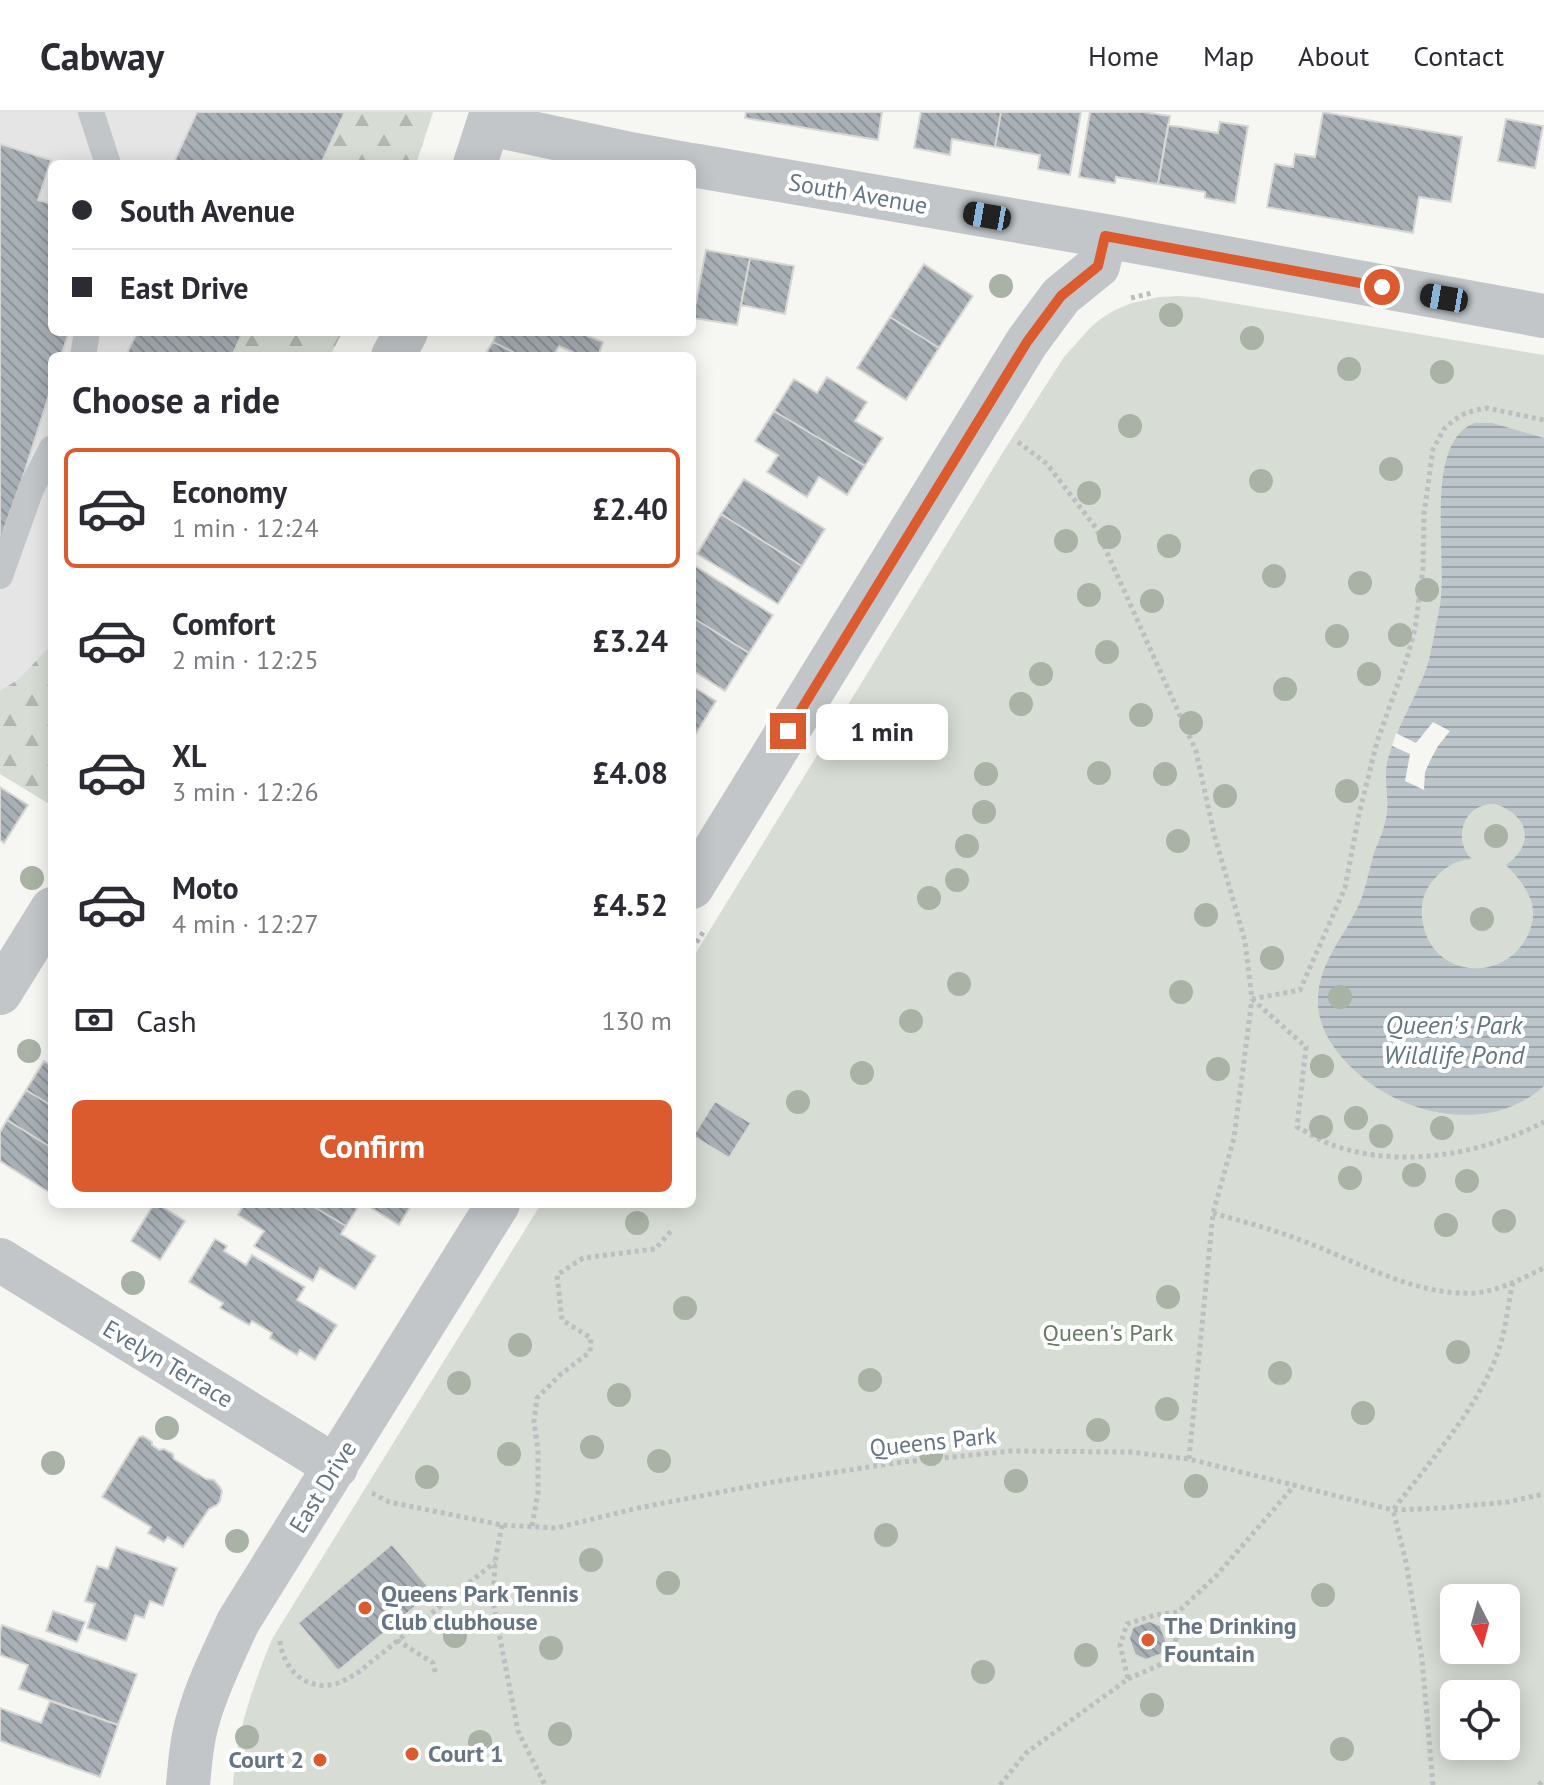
<!DOCTYPE html>
<meta charset="utf-8">
<style>
body{margin:0;font-family:"PT Sans",sans-serif;background:#f7f7f7;color:#2b2b33;height:100vh;display:flex;flex-direction:column;font-size:30px;white-space:nowrap}
*{box-sizing:border-box;margin:0}
p{font-size:26px;color:#7c7c81}
.icon{flex:none;width:44px;height:44px;fill:none;stroke:currentColor;stroke-width:2;stroke-linecap:round;stroke-linejoin:round}
.map{position:relative;flex:1;overflow:hidden}
.sheet{position:absolute;left:48px;top:240px;width:648px;height:856px;display:flex;flex-direction:column;background:#fff;border-radius:12px;box-shadow:0 4px 20px #0003}
.sheet>*{flex:none}
.hud{position:absolute;left:48px;top:48px;width:648px;height:176px;border-radius:12px;box-shadow:0 4px 20px #0003;display:grid;align-content:center;height:176px;padding:0 24px;background:#fff}
.needle{width:52px;rotate:174deg}
.fabs{position:absolute;left:1440px;top:1472px;display:grid;gap:16px}
.fabs a{display:grid;place-items:center;width:80px;height:80px;border-radius:12px;background:#fff;box-shadow:0 4px 20px #0003;font-size:40px}
.end{position:absolute;width:36px;height:36px;margin:-18px;border:10px solid #db5b2e;background:#fff;box-shadow:0 0 0 4px #fff}
.from{border-radius:50%}
.bubble{position:absolute;height:56px;border-radius:12px;background:#fff;box-shadow:0 4px 20px #0003;font-size:26px;font-weight:800;line-height:56px;text-align:center}
.car{position:absolute;width:24px;height:48px;margin:-24px -12px;border-radius:10px;box-shadow:0 0 6px 2px #0007;background:linear-gradient(#222 24%,#8ab4d8 0 40%,#222 0 76%,#8ab4d8 0 86%,#222 0)}
.hud b{display:flex;align-items:center;gap:28px;height:76px;font-size:30px}
.hud b+b{border-top:2px solid #e1e1e2}
.hud i{width:20px;height:20px;background:#2b2b33}
ul{padding:0;list-style:none}
li{display:flex;align-items:center;gap:24px;height:120px;margin:0 16px 12px;padding:0 8px;border:4px solid transparent;border-radius:12px}
li div{flex:1}
li b{display:block;font-size:30px}
li em{font-style:normal;font-weight:800}
li.on{border-color:#db5b2e}
li>.icon{width:72px;height:72px;stroke-width:1.5}
h2{padding:0 24px;font-size:36px;line-height:96px}
.pay{display:flex;align-items:center;gap:20px;height:88px;padding:0 24px;font-size:30px}
.pay p{margin-inline-start:auto}
.button{display:flex;gap:16px;margin-top:auto;padding:16px 24px}
.button a{flex:1;height:92px;border-radius:12px;background:#db5b2e;color:#fff;font-size:32px;font-weight:800;line-height:92px;text-align:center}
header{display:flex;align-items:center;gap:48px;box-sizing:border-box;height:112px;padding:0 40px;background:#fff;border-bottom:2px solid #e1e1e2}
header strong{font-size:38px}
nav{display:flex;gap:44px;margin-inline-start:auto;font-size:28px}
.map>svg:first-child{display:block}
.built{fill:#e4e5e4}
.forest{fill:url(#forest-firs)}
.park{fill:#d7ddd4;fill-rule:evenodd}
.water{fill:url(#water-rules);fill-rule:evenodd}
.pier{fill:#f6f6f3}
.building{fill:url(#building-back-hatch);stroke:#d7d8d6;stroke-width:2}
.lines{fill:none;stroke-linecap:round;stroke-linejoin:round}
.path{stroke:#bcbec0;stroke-width:5;stroke-dasharray:4 4;stroke-linecap:butt}
.lane{stroke:#c2c6c9;stroke-width:26}
.street{stroke:#c2c6c9;stroke-width:44}
.tree{fill:#a8b2a5}
.route{stroke:#db5b2e;stroke-width:10}
.poi-dot{fill:#db5b2e;stroke:#fff;stroke-width:3}
.labels{text-anchor:middle;stroke-width:8;stroke-linejoin:round;paint-order:stroke}
.street-label{font-size:24px;fill:#667583;stroke:#fff}
.park-label{font-size:24px;fill:#697a65;stroke:#fff}
.poi-label{font-size:24px;font-weight:bold;fill:#667583;stroke:#fff;text-anchor:start}
.water-label{font-size:26px;font-style:italic;fill:#63777f;stroke:#fff}
</style>
<header>
<strong>Cabway</strong>
<nav><a>Home</a><a>Map</a><a>About</a><a>Contact</a></nav>
</header>
<div class="map">
<svg width="1544" height="1673" viewBox="0 0 1544 1673">
<defs>
<pattern id="forest-firs" width="22" height="20" patternUnits="userSpaceOnUse" patternTransform="scale(2)"><rect width="22" height="20" fill="#d7ddd4"/><path d="M5 1l3.5 6h-7zM16 11l3.5 6h-7z" fill="#b2b8b1"/></pattern>
<pattern id="water-rules" width="6" height="5" patternUnits="userSpaceOnUse" patternTransform="scale(2)"><rect width="6" height="5" fill="#bbc5ca"/><path d="M0 2.5h6" fill="none" stroke="#9ca5a9"/></pattern>
<pattern id="building-back-hatch" width="6" height="6" patternUnits="userSpaceOnUse" patternTransform="scale(2)"><rect width="6" height="6" fill="#a9b0b5"/><path d="M-1 5l2 2M0 0l6 6M5-1l2 2" fill="none" stroke="#8d9499"/></pattern>
</defs>
<rect width="100%" height="100%" fill="#f6f6f3"/>
<path class="built" d="M 0,0 L 433,0 L 416,52 L 52,52 L 52,220 L 343,220 L 330,244 L 52,244 L 51,693 L 0,662 Z"/>
<path class="forest" d="M 345,0 L 433,0 L 416,52 L 321,52 Z
M 243,220 L 342,220 L 330,244 L 232,244 Z
M 52,532 L 52,691 L 51,693 L 0,662 L 0,579 L 19,567 Z"/>
<path class="park" d="M 1178,184 L 1196,185 L 1544,243 L 1544,1673 L 233,1673 C 236,1621 253,1574 272,1527 L 541,1092 L 692,1092 L 692,847 L 1005,337 L 1064,245 L 1090,216 L 1099,208 L 1115,198 L 1132,191 L 1159,185 ZM 1454,1486 L 1506,1486 L 1506,1538 L 1454,1538 ZM 1454,1582 L 1506,1582 L 1506,1634 L 1454,1634 Z"/>
<path class="water" d="M 1474,311 L 1492,311 L 1544,326 L 1544,974 C 1487,1025 1396,1003 1347,951 C 1332,935 1319,915 1318,893 C 1316,848 1349,823 1363,782 C 1367,769 1370,755 1374,741 C 1379,728 1385,716 1387,701 C 1389,683 1383,665 1388,647 C 1396,617 1412,592 1424,563 C 1432,543 1434,520 1439,499 C 1450,452 1421,333 1474,311 ZM 1495,692 C 1529,703 1536,732 1506,753 C 1524,771 1540,791 1530,818 C 1510,871 1434,869 1423,812 C 1420,797 1422,783 1431,771 C 1442,757 1454,748 1472,747 C 1455,732 1460,701 1482,694 C 1486,692 1491,692 1495,692 Z"/>
<path class="pier" d="M 1433,610 L 1450,619 L 1438,634 L 1431,647 L 1425,660 L 1424,678 L 1405,669 L 1410,642 L 1392,634 L 1396,621 L 1416,631 Z"/>
<path class="building" d="M 197,0 L 345,0 L 321,52 L 173,52 Z
M 746,0 L 882,0 L 878,28 L 745,6 Z
M 921,0 L 1001,0 L 995,35 L 952,27 L 950,43 L 914,36 Z
M 1001,0 L 1081,0 L 1070,63 L 1038,57 L 1040,43 L 995,35 Z
M 1090,0 L 1144,0 L 1170,4 L 1158,72 L 1116,65 L 1115,71 L 1079,65 Z
M 1323,0 L 1462,25 L 1451,90 L 1419,85 L 1413,121 L 1267,95 L 1275,52 L 1293,55 L 1295,42 L 1315,45 Z
M 1506,7 L 1543,14 L 1535,56 L 1498,49 Z
M 1220,10 L 1248,14 L 1235,91 L 1205,86 L 1205,80 L 1158,72 L 1168,13 L 1218,21 Z
M 0,32 L 51,48 L 38,88 L 52,92 L 52,220 L 69,220 L 61,244 L 52,244 L 52,273 L 0,438 Z
M 706,138 L 750,146 L 737,213 L 693,206 Z
M 750,146 L 794,154 L 785,202 L 741,193 Z
M 924,152 L 973,184 L 939,236 L 890,205 Z
M 890,205 L 939,236 L 906,288 L 857,256 Z
M 137,220 L 243,220 L 232,244 L 129,244 L 126,243 Z
M 497,220 L 578,220 L 603,230 L 598,244 L 581,244 L 559,234 L 553,244 L 521,244 L 493,230 Z
M 493,230 L 521,244 L 484,244 Z
M 827,265 L 867,290 L 855,309 L 883,326 L 865,354 L 774,299 L 794,267 L 817,281 Z
M 774,299 L 865,354 L 847,383 L 819,365 L 807,385 L 767,360 L 778,343 L 755,329 Z
M 744,367 L 825,417 L 802,454 L 721,402 Z
M 721,402 L 802,454 L 778,492 L 697,442 Z
M 692,452 L 773,503 L 749,541 L 692,505 Z
M 692,505 L 749,541 L 725,579 L 692,558 Z
M 692,574 L 716,589 L 692,628 Z
M 0,675 L 28,693 L 4,731 L 0,728 Z
M 44,949 L 52,954 L 52,994 L 26,978 Z
M 26,978 L 52,994 L 52,1036 L 7,1008 Z
M 715,989 L 751,1011 L 729,1046 L 693,1024 Z
M 7,1008 L 52,1036 L 52,1082 L 0,1049 L 0,1020 Z
M 154,1092 L 158,1092 L 185,1109 L 160,1148 L 131,1129 Z
M 244,1092 L 309,1092 L 346,1114 L 341,1122 L 376,1144 L 355,1177 L 320,1156 L 313,1169 L 254,1134 L 264,1119 L 238,1103 Z
M 309,1092 L 360,1092 L 346,1114 Z
M 365,1092 L 412,1092 L 399,1113 Z
M 215,1127 L 227,1134 L 224,1139 L 246,1153 L 252,1143 L 305,1175 L 297,1188 L 337,1213 L 315,1248 L 300,1238 L 297,1243 L 270,1226 L 272,1221 L 252,1209 L 249,1213 L 220,1196 L 223,1191 L 189,1170 Z
M 143,1324 L 152,1330 L 152,1333 L 159,1338 L 164,1337 L 173,1342 L 174,1347 L 206,1367 L 214,1368 L 220,1375 L 222,1379 L 220,1389 L 217,1393 L 209,1397 L 183,1435 L 168,1425 L 164,1430 L 148,1421 L 151,1415 L 102,1385 L 139,1325 Z
M 392,1432 L 433,1480 L 338,1559 L 298,1511 Z
M 116,1435 L 177,1456 L 163,1494 L 150,1489 L 144,1506 L 135,1503 L 126,1529 L 87,1516 L 95,1492 L 85,1489 L 97,1454 L 108,1457 Z
M 53,1499 L 85,1510 L 77,1530 L 46,1519 Z
M 1149,1509 L 1160,1513 L 1167,1531 L 1162,1542 L 1146,1548 L 1135,1543 L 1129,1526 L 1133,1515 Z
M 2,1513 L 137,1562 L 118,1613 L 19,1577 L 28,1553 L 0,1543 L 0,1520 Z
M 50,1589 L 118,1613 L 100,1665 L 0,1629 L 0,1596 L 41,1611 Z"/>
<g class="lines">
<path class="path" d="M 1131,186 L 1152,181
M 1018,330 L 1047,352 L 1096,416 L 1196,639 L 1214,722 L 1245,829 L 1252,887 L 1300,878 L 1345,776 L 1359,702 L 1377,630 L 1407,546 L 1415,517 L 1423,456 L 1424,402 L 1433,337 L 1444,317 L 1454,308 L 1464,302 L 1476,298 L 1487,296 L 1544,308
M 692,837 L 704,819
M 1252,887 L 1306,935 L 1297,1015 C 1309,1021 1322,1030 1335,1034 C 1405,1057 1481,1042 1544,1010
M 1213,1101 C 1240,1109 1269,1116 1295,1126 C 1354,1147 1411,1184 1475,1181 C 1499,1179 1523,1166 1544,1156
M 1189,1347 L 1213,1101 L 1234,1026 L 1252,887
M 372,1381 L 389,1390 L 502,1413 L 556,1416 L 638,1396 L 773,1370 L 894,1351 L 1011,1339 L 1130,1340 L 1189,1347 L 1393,1398 L 1441,1396 L 1508,1390 L 1544,1382
M 502,1413 L 495,1450 L 493,1490 L 518,1619 L 545,1673
M 532,1414 L 538,1381 L 538,1339 L 534,1310 L 537,1286 L 561,1262 L 590,1240 L 591,1226 L 562,1208 L 557,1163 L 583,1146 L 655,1137 L 672,1118
M 397,1528 L 433,1551 L 436,1564
M 280,1529 C 283,1558 308,1581 338,1571 C 344,1569 349,1565 355,1563 L 495,1450
M 1128,1567 L 1166,1550 L 1176,1527 L 1178,1500
M 1000,1673 L 1026,1641 L 1128,1567 L 1120,1533 L 1127,1512 L 1155,1503 L 1178,1500 L 1217,1463 L 1294,1374
M 1433,1673 L 1422,1547 L 1406,1450 L 1393,1398 C 1429,1350 1480,1294 1499,1237 C 1506,1216 1508,1192 1513,1170
M 1539,1673 L 1544,1667"/>
<path class="lane" d="M 91,0 L 108,52
M 83,244 L 87,220
M 0,464 L 31,377 L 52,336"/>
<path class="street" d="M 489,12 L 635,43 L 685,52
M 475,52 L 492,0
M 692,53 L 1105,124 L 1544,204
M 393,244 L 406,220
M 692,775 L 1027,230 L 1061,184 L 1098,154 L 1105,124
M 0,881 L 52,797
M 0,1148 L 336,1355
M 188,1673 C 190,1650 192,1626 199,1604 C 208,1572 224,1541 238,1510 L 498,1092"/>
</g>
<g class="tree">
<circle cx="1001" cy="174" r="12"/>
<circle cx="1171" cy="203" r="12"/>
<circle cx="1252" cy="226" r="12"/>
<circle cx="1349" cy="257" r="12"/>
<circle cx="1442" cy="260" r="12"/>
<circle cx="1130" cy="314" r="12"/>
<circle cx="1391" cy="357" r="12"/>
<circle cx="1261" cy="369" r="12"/>
<circle cx="1089" cy="381" r="12"/>
<circle cx="1109" cy="425" r="12"/>
<circle cx="1066" cy="429" r="12"/>
<circle cx="1169" cy="434" r="12"/>
<circle cx="1274" cy="464" r="12"/>
<circle cx="1360" cy="471" r="12"/>
<circle cx="1427" cy="478" r="12"/>
<circle cx="1089" cy="483" r="12"/>
<circle cx="1152" cy="489" r="12"/>
<circle cx="1400" cy="523" r="12"/>
<circle cx="1337" cy="524" r="12"/>
<circle cx="1107" cy="540" r="12"/>
<circle cx="1041" cy="562" r="12"/>
<circle cx="1369" cy="562" r="12"/>
<circle cx="1285" cy="577" r="12"/>
<circle cx="1021" cy="592" r="12"/>
<circle cx="1141" cy="603" r="12"/>
<circle cx="1191" cy="611" r="12"/>
<circle cx="1099" cy="661" r="12"/>
<circle cx="986" cy="662" r="12"/>
<circle cx="1165" cy="662" r="12"/>
<circle cx="1347" cy="679" r="12"/>
<circle cx="1225" cy="684" r="12"/>
<circle cx="984" cy="700" r="12"/>
<circle cx="1496" cy="724" r="12"/>
<circle cx="1178" cy="729" r="12"/>
<circle cx="967" cy="734" r="12"/>
<circle cx="32" cy="766" r="12"/>
<circle cx="957" cy="768" r="12"/>
<circle cx="929" cy="786" r="12"/>
<circle cx="1206" cy="803" r="12"/>
<circle cx="1482" cy="807" r="12"/>
<circle cx="1272" cy="846" r="12"/>
<circle cx="959" cy="872" r="12"/>
<circle cx="1181" cy="880" r="12"/>
<circle cx="1340" cy="885" r="12"/>
<circle cx="911" cy="909" r="12"/>
<circle cx="29" cy="939" r="12"/>
<circle cx="1322" cy="954" r="12"/>
<circle cx="1218" cy="957" r="12"/>
<circle cx="862" cy="961" r="12"/>
<circle cx="798" cy="990" r="12"/>
<circle cx="1356" cy="1006" r="12"/>
<circle cx="1321" cy="1015" r="12"/>
<circle cx="1442" cy="1016" r="12"/>
<circle cx="1381" cy="1024" r="12"/>
<circle cx="1414" cy="1063" r="12"/>
<circle cx="1350" cy="1066" r="12"/>
<circle cx="1467" cy="1069" r="12"/>
<circle cx="1504" cy="1109" r="12"/>
<circle cx="637" cy="1111" r="12"/>
<circle cx="1446" cy="1113" r="12"/>
<circle cx="133" cy="1171" r="12"/>
<circle cx="1168" cy="1185" r="12"/>
<circle cx="685" cy="1196" r="12"/>
<circle cx="520" cy="1233" r="12"/>
<circle cx="1458" cy="1240" r="12"/>
<circle cx="1280" cy="1261" r="12"/>
<circle cx="870" cy="1268" r="12"/>
<circle cx="459" cy="1271" r="12"/>
<circle cx="619" cy="1283" r="12"/>
<circle cx="1167" cy="1297" r="12"/>
<circle cx="1363" cy="1301" r="12"/>
<circle cx="167" cy="1316" r="12"/>
<circle cx="1098" cy="1318" r="12"/>
<circle cx="592" cy="1335" r="12"/>
<circle cx="509" cy="1342" r="12"/>
<circle cx="931" cy="1342" r="12"/>
<circle cx="659" cy="1349" r="12"/>
<circle cx="53" cy="1351" r="12"/>
<circle cx="427" cy="1365" r="12"/>
<circle cx="1016" cy="1369" r="12"/>
<circle cx="1196" cy="1374" r="12"/>
<circle cx="886" cy="1423" r="12"/>
<circle cx="237" cy="1429" r="12"/>
<circle cx="591" cy="1448" r="12"/>
<circle cx="668" cy="1471" r="12"/>
<circle cx="1323" cy="1483" r="12"/>
<circle cx="455" cy="1524" r="12"/>
<circle cx="551" cy="1536" r="12"/>
<circle cx="1086" cy="1543" r="12"/>
<circle cx="983" cy="1560" r="12"/>
<circle cx="1152" cy="1593" r="12"/>
<circle cx="560" cy="1622" r="12"/>
<circle cx="247" cy="1625" r="12"/>
<circle cx="480" cy="1630" r="12"/>
<circle cx="1342" cy="1637" r="12"/>
</g>
<g class="lines">
<path class="route" d="M 788,619 L 1027,230 L 1061,184 L 1098,154 L 1105,124 L 1382,175"/>
</g>
<g class="poi-dot">
<circle cx="365" cy="1496" r="8"/>
<circle cx="1148" cy="1528" r="8"/>
<circle cx="412" cy="1642" r="8"/>
<circle cx="320" cy="1648" r="8"/>
</g>
<g class="labels">
<g class="street-label">
<text transform="translate(858 82) rotate(10)" y="8">South Avenue</text>
<text transform="translate(168 1252) rotate(31)" y="8">Evelyn Terrace</text>
<text transform="translate(933 1330) rotate(-6)" y="8">Queens Park</text>
<text transform="translate(323 1375) rotate(-58)" y="8">East Drive</text>
</g>
<g class="park-label">
<text x="1108" y="1229">Queen's Park</text>
</g>
<g class="poi-label">
<text x="381" y="1490">Queens Park Tennis<tspan x="381" dy="28">Club clubhouse</tspan></text>
<text x="1164" y="1522">The Drinking<tspan x="1164" dy="28">Fountain</tspan></text>
<text x="428" y="1650">Court 1</text>
<text x="304" y="1656" text-anchor="end">Court 2</text>
</g>
<g class="water-label">
<text x="1454" y="922">Queen's Park<tspan x="1454" dy="30">Wildlife Pond</tspan></text>
</g>
</g>
</svg>
<div class="fabs">
<a><svg class="needle" viewBox="-14 -14 28 28"><path d="M0-13l5 13h-10z" fill="#e53935"/><path d="M0 13l5-13h-10z" fill="#7c7c81"/></svg></a>
<a><svg class="icon" aria-label="locate" viewBox="0 0 24 24"><circle cx="12" cy="12" r="6"/><path d="M12 2v4M12 18v4M2 12h4M18 12h4"/></svg></a>
</div>
<i class="end from" style="left:1382px;top:175px"></i>
<i class="end" style="left:788px;top:619px"></i>
<div class="bubble" style="left:816px;top:592px;width:132px">1 min</div>
<i class="car" style="left:987px;top:104px;rotate:280deg"></i>
<i class="car" style="left:1444px;top:186px;rotate:280deg"></i>
<div class="hud">
<b><i class="from"></i>South Avenue</b>
<b><i></i>East Drive</b>
</div>
<section class="sheet">
<h2>Choose a ride</h2>
<ul>
<li class="on"><svg class="icon" aria-label="car" viewBox="0 0 24 24"><path d="M5 17H2v-5l4-1 3-4h7l3 4 3 1v5h-3M9 17h6M6 11h13"/><circle cx="7" cy="17" r="2"/><circle cx="17" cy="17" r="2"/></svg><div><b>Economy</b><p>1 min · 12:24</p></div><em>£2.40</em></li>
<li><svg class="icon" aria-label="car" viewBox="0 0 24 24"><path d="M5 17H2v-5l4-1 3-4h7l3 4 3 1v5h-3M9 17h6M6 11h13"/><circle cx="7" cy="17" r="2"/><circle cx="17" cy="17" r="2"/></svg><div><b>Comfort</b><p>2 min · 12:25</p></div><em>£3.24</em></li>
<li><svg class="icon" aria-label="car" viewBox="0 0 24 24"><path d="M5 17H2v-5l4-1 3-4h7l3 4 3 1v5h-3M9 17h6M6 11h13"/><circle cx="7" cy="17" r="2"/><circle cx="17" cy="17" r="2"/></svg><div><b>XL</b><p>3 min · 12:26</p></div><em>£4.08</em></li>
<li><svg class="icon" aria-label="car" viewBox="0 0 24 24"><path d="M5 17H2v-5l4-1 3-4h7l3 4 3 1v5h-3M9 17h6M6 11h13"/><circle cx="7" cy="17" r="2"/><circle cx="17" cy="17" r="2"/></svg><div><b>Moto</b><p>4 min · 12:27</p></div><em>£4.52</em></li>
</ul>
<div class="pay"><svg class="icon" aria-label="cash" viewBox="0 0 24 24"><path d="M3 7h18v10H3z"/><circle cx="12" cy="12" r="2"/></svg>Cash<p>130 m</p></div>
<div class="button"><a>Confirm</a></div>
</section>
</div>
